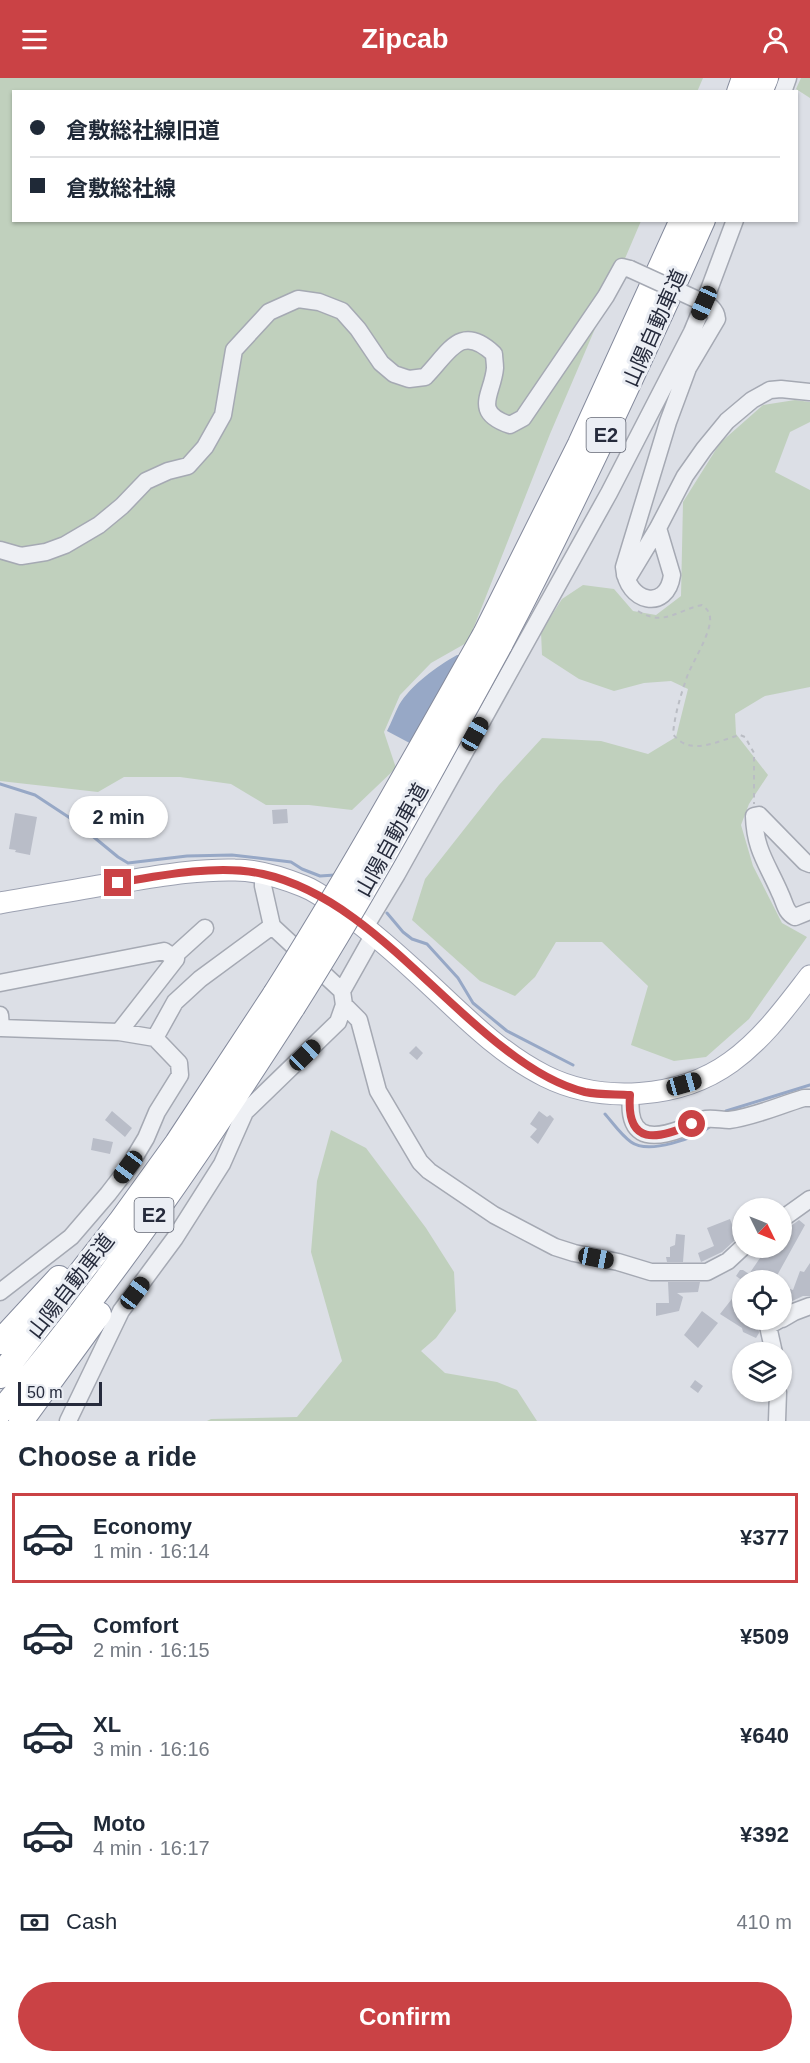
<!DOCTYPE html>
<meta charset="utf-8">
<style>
body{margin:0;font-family:Arial,"Noto Sans JP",sans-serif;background:#f2f2f3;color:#1f2937;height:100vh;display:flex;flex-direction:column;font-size:22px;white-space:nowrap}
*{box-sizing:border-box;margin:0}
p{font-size:20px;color:#747a83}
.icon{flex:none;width:33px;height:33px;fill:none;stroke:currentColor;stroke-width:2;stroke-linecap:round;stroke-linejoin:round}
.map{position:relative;height:1343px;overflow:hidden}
.drawer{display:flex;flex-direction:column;background:#fff;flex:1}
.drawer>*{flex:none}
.guide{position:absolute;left:12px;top:12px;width:786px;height:132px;border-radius:0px;box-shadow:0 2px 4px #0004;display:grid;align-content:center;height:132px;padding:0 18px;background:#fff}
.needle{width:39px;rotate:133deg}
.buttons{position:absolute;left:732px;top:1120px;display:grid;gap:12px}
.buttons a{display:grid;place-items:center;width:60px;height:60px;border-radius:50%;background:#fff;box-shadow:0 2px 4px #0004;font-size:30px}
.scale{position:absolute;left:18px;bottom:15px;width:84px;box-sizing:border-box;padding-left:6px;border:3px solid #262b3c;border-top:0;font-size:16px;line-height:21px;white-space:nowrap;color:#262b3c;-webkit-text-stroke:4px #ebeef4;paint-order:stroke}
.end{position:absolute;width:27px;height:27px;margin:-14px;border:8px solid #ca4245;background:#fff;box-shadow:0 0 0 3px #fff}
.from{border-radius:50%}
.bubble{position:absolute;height:42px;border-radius:21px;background:#fff;box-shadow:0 2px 4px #0004;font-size:20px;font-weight:600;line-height:42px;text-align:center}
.car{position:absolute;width:18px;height:36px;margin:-18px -9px;border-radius:8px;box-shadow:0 0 4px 2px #0007;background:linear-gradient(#222 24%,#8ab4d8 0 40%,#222 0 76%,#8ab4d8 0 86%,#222 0)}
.guide b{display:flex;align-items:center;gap:21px;height:57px;font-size:22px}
.guide b+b{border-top:2px solid #e0e1e3}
.guide i{width:15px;height:15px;background:#1f2937}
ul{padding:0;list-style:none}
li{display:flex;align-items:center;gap:18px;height:90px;margin:0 12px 9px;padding:0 6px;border:3px solid transparent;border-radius:0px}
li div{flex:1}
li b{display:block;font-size:22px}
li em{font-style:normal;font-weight:600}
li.selected{border-color:#ca4245}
li>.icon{width:54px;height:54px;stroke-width:1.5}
h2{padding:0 18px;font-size:27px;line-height:72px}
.pay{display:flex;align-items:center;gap:15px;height:66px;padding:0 18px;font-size:22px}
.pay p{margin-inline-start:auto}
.button{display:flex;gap:12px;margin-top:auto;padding:12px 18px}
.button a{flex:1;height:69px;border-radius:36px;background:#ca4245;color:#fff;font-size:24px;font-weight:600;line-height:69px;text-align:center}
header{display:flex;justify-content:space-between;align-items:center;height:78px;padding:0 18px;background:#ca4245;color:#fff;font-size:27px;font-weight:600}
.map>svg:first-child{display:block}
.green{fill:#c0d0bd}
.water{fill:#97a8c6}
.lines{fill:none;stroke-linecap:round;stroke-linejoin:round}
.stream{stroke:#97a8c6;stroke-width:3}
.building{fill:#b9bdc8}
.minor-casing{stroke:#a5a9b3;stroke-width:19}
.major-casing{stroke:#9ca1b1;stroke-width:23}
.highway-casing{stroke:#848a9c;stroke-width:26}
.path{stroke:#babdc4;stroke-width:2;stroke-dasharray:4.5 4.5;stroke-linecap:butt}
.minor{stroke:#eef0f4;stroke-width:16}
.major{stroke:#fff;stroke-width:21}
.highway{stroke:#fff;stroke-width:24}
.minor-bridge-casing{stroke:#a5a9b3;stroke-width:19;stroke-linecap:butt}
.highway-bridge-casing{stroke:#848a9c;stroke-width:26;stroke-linecap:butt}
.minor-bridge{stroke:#eef0f4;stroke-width:16}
.highway-bridge{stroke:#fff;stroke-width:24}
.route{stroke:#ca4245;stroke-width:8}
.labels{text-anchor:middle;stroke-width:6;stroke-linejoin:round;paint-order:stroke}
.shield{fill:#ebeef4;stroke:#616673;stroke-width:1.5}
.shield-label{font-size:20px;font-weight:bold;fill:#262b3c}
.street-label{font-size:21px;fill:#262b3c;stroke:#ebeef4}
</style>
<header><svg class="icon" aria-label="menu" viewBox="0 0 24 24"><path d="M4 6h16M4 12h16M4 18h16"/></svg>Zipcab<svg class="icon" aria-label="person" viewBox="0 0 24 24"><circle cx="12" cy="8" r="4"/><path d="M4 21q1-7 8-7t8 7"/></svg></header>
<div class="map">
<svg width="810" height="1343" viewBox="0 0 810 1343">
<rect width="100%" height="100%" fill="#dcdfe6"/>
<path class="green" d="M 0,0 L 703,0 L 697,14 L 14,14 L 14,142 L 641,143 L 550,356 L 468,564 L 431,585 L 400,617 L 384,654 L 396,690 L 352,732 L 309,727 L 266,727 L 231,706 L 180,699 L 124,699 L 98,714 L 0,703 Z
M 801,0 L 810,0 L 810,20 L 796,11 Z
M 795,322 L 810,324 L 810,344 L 790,354 L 775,394 L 810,412 L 810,609 L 765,618 L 735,636 L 736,656 L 768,697 L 749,726 L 741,747 L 753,788 L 782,845 L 807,859 L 749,941 L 706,979 L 674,983 L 631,967 L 648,908 L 602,864 L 556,864 L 535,899 L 515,918 L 480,903 L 412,842 L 425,801 L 499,707 L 542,660 L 601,663 L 648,676 L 676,659 L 688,611 L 671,603 L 644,605 L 614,613 L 579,601 L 542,577 L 541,554 L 562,521 L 583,507 L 614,511 L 633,533 L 656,537 L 681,518 L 683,424 L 720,365 L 763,327 Z
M 331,1052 L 366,1070 L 426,1150 L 454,1194 L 456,1233 L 436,1260 L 421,1273 L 445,1295 L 497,1304 L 517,1312 L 537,1343 L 207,1343 L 211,1341 L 297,1339 L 342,1283 L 311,1174 L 317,1103 Z"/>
<path class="water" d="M 457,577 L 508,584 L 451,687 L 387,653 C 391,645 395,635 399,627 C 411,607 437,588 457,577 Z"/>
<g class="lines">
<path class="stream" d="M 0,706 L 35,717 L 73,742 L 118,779 L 128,785 L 187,778 L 232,777 L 291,784 L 302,791 L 320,798 L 335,797
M 387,835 L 403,854 L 412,861 L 427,866 L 458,900 L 473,925 L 507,953 L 573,987
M 726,1033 L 810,1007
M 605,1036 C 613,1045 621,1057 631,1064 C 649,1077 695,1060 711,1048"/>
</g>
<path class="building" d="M 287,731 L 288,745 L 273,746 L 272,732 Z
M 15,735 L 37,739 L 30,777 L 15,774 L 16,772 L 9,771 Z
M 416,968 L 423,975 L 417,982 L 409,975 Z
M 112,1033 L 132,1050 L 125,1059 L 105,1042 Z
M 539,1033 L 547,1039 L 550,1037 L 554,1041 L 538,1066 L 530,1059 L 537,1051 L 530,1046 Z
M 93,1060 L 113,1064 L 110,1076 L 91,1072 Z
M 730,1141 L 736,1157 L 742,1152 L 742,1160 L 735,1162 L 722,1174 L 701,1184 L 698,1175 L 714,1168 L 707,1150 Z
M 799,1142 L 805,1147 L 774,1203 L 743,1203 L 736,1198 L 740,1192 L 743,1192 L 749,1196 L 767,1170 L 782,1170 L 782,1151 L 788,1150 Z
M 676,1156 L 685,1157 L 683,1184 L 667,1184 L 666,1179 L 670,1179 L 670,1169 L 675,1167 Z
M 810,1185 L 810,1218 L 803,1218 L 788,1225 L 782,1222 L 782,1208 L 793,1212 L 800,1193 L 804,1194 Z
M 668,1204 L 700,1204 L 698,1214 L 677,1215 L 683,1219 L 679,1233 L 656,1238 L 656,1225 L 669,1225 Z
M 742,1208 L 742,1242 L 754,1242 L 758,1246 L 759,1255 L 756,1260 L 743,1254 L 742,1250 L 720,1236 Z
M 702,1233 L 718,1245 L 698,1270 L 684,1257 Z
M 695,1302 L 703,1308 L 698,1315 L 690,1309 Z"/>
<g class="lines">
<g class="minor-casing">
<path id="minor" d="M 783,14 L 788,0
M 658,450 L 672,497 C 667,534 627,525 624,489 L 668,344 L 688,290 L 717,241 C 716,231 709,227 700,223
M 0,472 L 21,478 L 46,474 L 65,467 L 99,447 L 122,428 L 146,403 L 168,393 L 188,388 L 205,369 L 223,337 L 234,272 L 269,234 L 298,221 L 319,224 L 342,233 L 358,251 L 381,285 L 394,296 L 409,301 L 425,299 C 449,275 460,244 494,276 C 494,280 495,285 495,290 C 493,316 471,334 510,347 L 523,340 L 606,218 L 622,189 L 630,191
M 625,497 L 629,498 L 658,450 L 685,398 L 704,371 L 727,343 L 752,322 L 770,312 L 781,311 L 810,314
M 810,786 L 805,784 L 759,737 L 754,738 C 755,772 767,785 780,815 C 785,825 785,834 795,839 L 810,833
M 263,796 L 263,808 L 272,848 L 342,913
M 365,849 L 397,796 L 609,415 L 692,254 L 704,225 L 735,142
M 173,879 L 205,850
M 0,905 L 164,873 L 176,881 L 119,954 L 1,950 L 0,937
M 344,927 L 359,942 L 378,1013 L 420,1084 L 429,1093 L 494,1137 L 555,1169 L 574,1175 L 618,1184 L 651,1194 L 707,1194 L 728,1183 L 742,1170
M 155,960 L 175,924 L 200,901 L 272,848
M 631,1017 C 627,1057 646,1064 681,1051 C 689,1048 698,1042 706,1041 C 714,1040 722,1042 729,1042 C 754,1039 780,1027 804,1020 L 810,1020
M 782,1141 L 810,1121
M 0,1214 L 71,1159 L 108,1116 L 128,1090 L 146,1060 L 157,1034 L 180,997 L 179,985 L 155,960 L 119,954
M 782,1241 L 794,1234 L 810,1228
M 774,1275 L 768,1248 L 779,1242
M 68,1343 L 121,1233 L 175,1160 L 222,1086 L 245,1034 L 338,944 L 344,927 L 342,913 L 374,856
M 777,1343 L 778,1314"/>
</g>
<g class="major-casing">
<path id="major" d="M 0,825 C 38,818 77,812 115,805 C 154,799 195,791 235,792 C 258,792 283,800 303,808 C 316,813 328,822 339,830 C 366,849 390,870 414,892 C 455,929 495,973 545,998 C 601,1026 680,1021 731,984 C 763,961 786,929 810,898"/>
</g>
<g class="highway-casing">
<path id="highway" d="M 739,14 L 744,0
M 760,14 L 766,0
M 484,558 L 580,366 L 682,142
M 500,567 C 573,428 639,286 703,142
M 0,1264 L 59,1200
M 0,1298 L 120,1144 L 177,1065 L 275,916
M 0,1334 C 109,1208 203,1069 293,929
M 21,1343 L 99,1236"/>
</g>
<path class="path" d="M 638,533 C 664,549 677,532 702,527 C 706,530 709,533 710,539 C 712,553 694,582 688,596 C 681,616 675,635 673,656 C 690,679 717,663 740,657 L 745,659 L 754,675 L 754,726"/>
<use href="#minor" class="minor"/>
<use href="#major" class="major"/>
<use href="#highway" class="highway"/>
<g class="minor-bridge-casing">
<path id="minor-bridge" d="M 630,191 L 700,223"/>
</g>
<g class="highway-bridge-casing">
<path id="highway-bridge" d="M 275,916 C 349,799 416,678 484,558
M 293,929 C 368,811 433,689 500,567"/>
</g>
<use href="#minor-bridge" class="minor-bridge"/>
<use href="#highway-bridge" class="highway-bridge"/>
</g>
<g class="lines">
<path class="route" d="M 118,805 C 162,797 220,786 263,796 C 358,817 429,914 505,971 C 528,989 556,1007 585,1014 C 599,1017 616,1016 630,1017 C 626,1068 657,1062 692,1046"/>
</g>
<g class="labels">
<g class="shield">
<rect x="586.5" y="340" width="39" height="34" rx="4.5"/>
<rect x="134.5" y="1120" width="39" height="34" rx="4.5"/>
</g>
<g class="shield-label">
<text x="606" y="364">E2</text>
<text x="154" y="1144">E2</text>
</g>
<g class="street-label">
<text transform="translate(655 250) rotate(-66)" y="7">山陽自動車道</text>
<text transform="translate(392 762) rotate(-61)" y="7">山陽自動車道</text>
<text transform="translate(71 1208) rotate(-52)" y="7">山陽自動車道</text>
</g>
</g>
</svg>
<div class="buttons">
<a><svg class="needle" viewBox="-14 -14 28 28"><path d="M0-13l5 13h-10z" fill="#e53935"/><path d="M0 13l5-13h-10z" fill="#747a83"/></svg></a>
<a><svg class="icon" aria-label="locate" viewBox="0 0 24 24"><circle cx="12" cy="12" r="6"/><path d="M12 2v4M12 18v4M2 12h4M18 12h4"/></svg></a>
<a><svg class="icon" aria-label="layers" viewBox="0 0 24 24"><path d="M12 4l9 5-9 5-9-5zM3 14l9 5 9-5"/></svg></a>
</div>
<div class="scale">50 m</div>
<i class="end from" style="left:692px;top:1046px"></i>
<i class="end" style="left:118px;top:805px"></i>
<div class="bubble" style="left:69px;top:718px;width:99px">2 min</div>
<i class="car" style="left:704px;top:225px;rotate:204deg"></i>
<i class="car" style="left:475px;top:656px;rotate:29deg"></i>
<i class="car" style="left:305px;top:977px;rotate:46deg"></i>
<i class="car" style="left:684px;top:1006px;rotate:74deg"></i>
<i class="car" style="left:128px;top:1089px;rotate:217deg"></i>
<i class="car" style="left:596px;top:1180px;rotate:101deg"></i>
<i class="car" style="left:135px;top:1215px;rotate:37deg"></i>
<div class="guide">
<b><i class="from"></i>倉敷総社線旧道</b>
<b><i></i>倉敷総社線</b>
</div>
</div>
<section class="drawer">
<h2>Choose a ride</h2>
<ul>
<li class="selected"><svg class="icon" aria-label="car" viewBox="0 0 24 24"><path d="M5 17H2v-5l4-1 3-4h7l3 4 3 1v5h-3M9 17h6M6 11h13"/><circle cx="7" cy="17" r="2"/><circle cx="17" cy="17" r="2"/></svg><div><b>Economy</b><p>1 min · 16:14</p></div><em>¥377</em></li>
<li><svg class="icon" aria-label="car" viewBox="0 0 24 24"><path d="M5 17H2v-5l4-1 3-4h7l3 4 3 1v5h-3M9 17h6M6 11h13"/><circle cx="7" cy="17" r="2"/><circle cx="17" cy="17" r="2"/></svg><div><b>Comfort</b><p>2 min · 16:15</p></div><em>¥509</em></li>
<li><svg class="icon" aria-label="car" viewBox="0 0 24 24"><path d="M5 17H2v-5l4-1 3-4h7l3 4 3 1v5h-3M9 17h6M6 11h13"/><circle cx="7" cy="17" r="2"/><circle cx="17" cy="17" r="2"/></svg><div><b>XL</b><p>3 min · 16:16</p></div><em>¥640</em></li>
<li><svg class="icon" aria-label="car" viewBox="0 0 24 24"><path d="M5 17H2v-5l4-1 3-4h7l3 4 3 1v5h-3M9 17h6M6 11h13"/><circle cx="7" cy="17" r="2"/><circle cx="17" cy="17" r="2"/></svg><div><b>Moto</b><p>4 min · 16:17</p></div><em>¥392</em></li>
</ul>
<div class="pay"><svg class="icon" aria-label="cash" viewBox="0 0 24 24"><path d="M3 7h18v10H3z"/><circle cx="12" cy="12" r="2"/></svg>Cash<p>410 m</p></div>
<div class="button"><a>Confirm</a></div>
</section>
